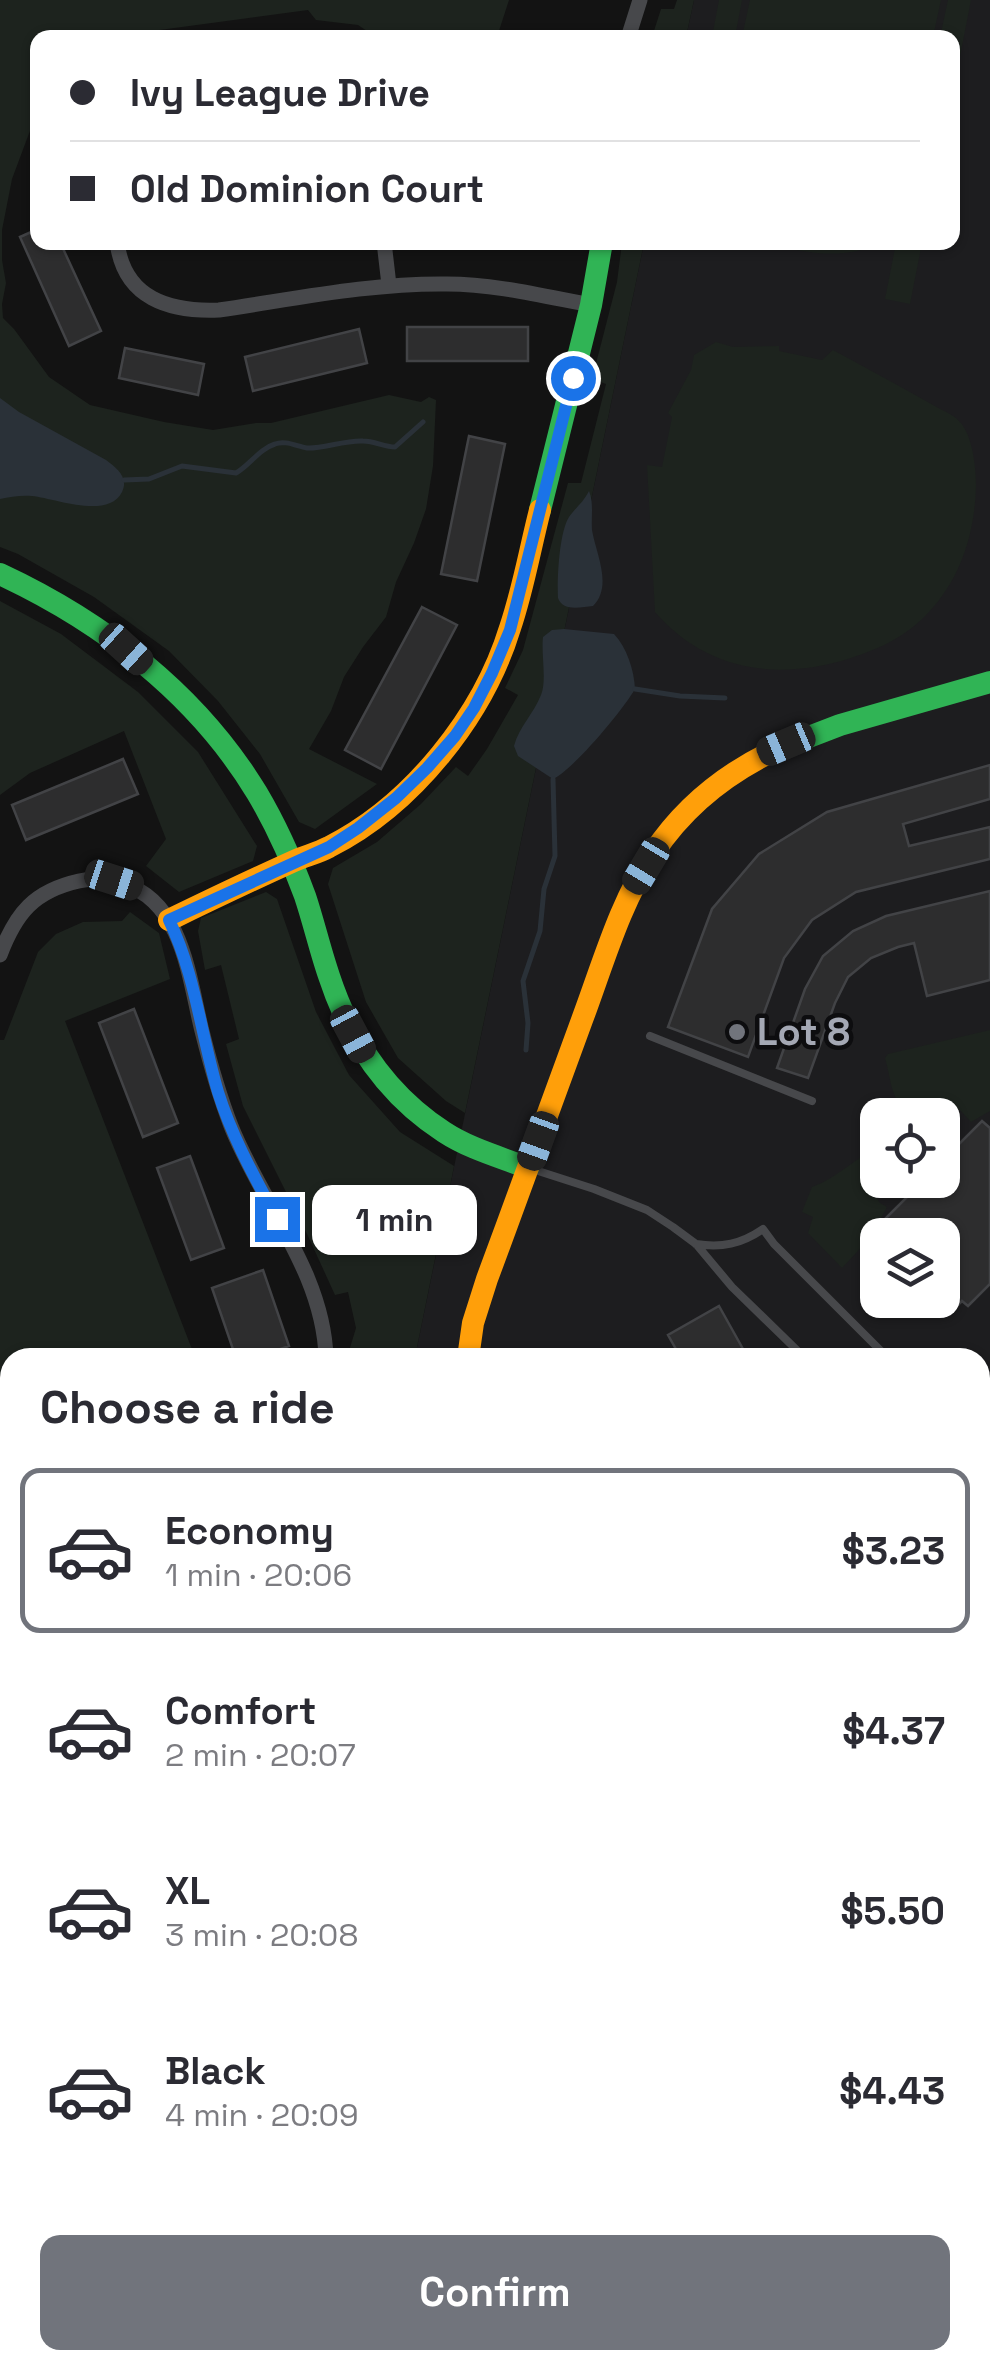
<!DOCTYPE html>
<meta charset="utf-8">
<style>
body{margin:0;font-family:"Space Grotesk",sans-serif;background:#f2f2f3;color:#2b2b33;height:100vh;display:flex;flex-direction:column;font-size:38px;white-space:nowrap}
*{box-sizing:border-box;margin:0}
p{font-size:32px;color:#7c7c81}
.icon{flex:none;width:55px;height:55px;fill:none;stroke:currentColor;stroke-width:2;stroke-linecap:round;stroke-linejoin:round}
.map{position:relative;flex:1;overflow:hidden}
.panel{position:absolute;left:0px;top:1348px;width:990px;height:1022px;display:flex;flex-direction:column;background:#fff;border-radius:30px 30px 0 0;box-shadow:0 2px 8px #0004}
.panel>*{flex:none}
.banner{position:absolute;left:30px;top:30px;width:930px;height:220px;border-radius:20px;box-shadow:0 2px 8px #0004;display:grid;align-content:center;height:220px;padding:0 40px;background:#fff}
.buttons{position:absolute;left:860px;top:1098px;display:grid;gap:20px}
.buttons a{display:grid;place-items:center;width:100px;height:100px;border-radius:20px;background:#fff;box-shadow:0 2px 8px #0004;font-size:50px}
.end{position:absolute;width:45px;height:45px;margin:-22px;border:12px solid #1a73e8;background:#fff;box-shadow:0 0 0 5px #fff}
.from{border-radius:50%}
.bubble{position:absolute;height:70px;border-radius:20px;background:#fff;box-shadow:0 2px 8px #0004;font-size:32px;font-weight:600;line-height:70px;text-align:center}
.car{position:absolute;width:30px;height:60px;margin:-30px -15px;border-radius:12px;box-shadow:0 0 8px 2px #0007;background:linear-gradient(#222 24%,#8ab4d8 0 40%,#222 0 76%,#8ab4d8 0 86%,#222 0)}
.banner b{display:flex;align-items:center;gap:35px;height:95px;font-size:38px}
.banner b+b{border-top:2px solid #e1e1e2}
.banner i{width:25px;height:25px;background:#2b2b33}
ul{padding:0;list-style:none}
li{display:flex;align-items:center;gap:30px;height:165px;margin:0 20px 15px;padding:0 20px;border:5px solid transparent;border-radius:20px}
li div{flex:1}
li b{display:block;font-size:38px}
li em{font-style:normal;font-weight:600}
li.on{border-color:#71747c}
li>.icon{width:90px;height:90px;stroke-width:1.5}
h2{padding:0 40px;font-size:45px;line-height:120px}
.button{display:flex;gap:20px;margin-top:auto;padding:20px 40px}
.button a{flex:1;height:115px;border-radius:20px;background:#71747c;color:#fff;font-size:40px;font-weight:600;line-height:115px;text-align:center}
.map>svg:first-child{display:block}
.built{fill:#1d1d1f;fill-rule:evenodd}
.green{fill:#1d231e}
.water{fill:#2a3138}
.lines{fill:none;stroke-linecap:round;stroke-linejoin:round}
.stream{stroke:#2a3138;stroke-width:5}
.building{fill:#2d2d2e;stroke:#424346;stroke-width:2.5}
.lane{stroke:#47484b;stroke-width:8}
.street{stroke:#47484b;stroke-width:15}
.fast{stroke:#30b455;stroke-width:22}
.slow{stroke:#ff9f0a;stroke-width:22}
.route{stroke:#1a73e8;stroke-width:12}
.poi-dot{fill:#71747c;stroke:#0d0d0f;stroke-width:4}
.labels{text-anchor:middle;stroke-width:9;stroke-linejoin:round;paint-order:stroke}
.poi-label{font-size:38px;font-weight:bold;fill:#a4a8b4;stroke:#0d0d0f;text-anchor:start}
</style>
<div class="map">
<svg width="990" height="2369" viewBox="0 0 990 2369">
<rect width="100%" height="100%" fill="#131313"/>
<path class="built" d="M 694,0 L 990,0 L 990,2369 L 342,2369 L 332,2360 L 980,2360 L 980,1358 L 415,1357 L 644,243 L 952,242 L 952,38 L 686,37 ZM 878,1115 L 942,1115 L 942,1180 L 878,1180 ZM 878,1235 L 942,1235 L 942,1300 L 878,1300 Z
M 80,2360 L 279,2360 L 249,2369 L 66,2369 Z"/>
<path class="green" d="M 0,0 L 509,0 L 497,37 L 376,37 L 358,25 L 316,20 L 308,10 L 130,34 L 136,37 L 38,38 L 37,112 L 12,179 L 2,230 L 2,260 L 6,283 L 2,304 L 3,318 L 14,329 L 49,377 L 90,405 L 164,422 L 213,430 L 256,423 L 271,423 L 389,395 L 421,402 L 429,397 L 436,400 L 433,466 L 426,509 L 414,543 L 396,582 L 386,617 L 363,647 L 344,677 L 331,711 L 309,749 L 377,784 L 315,829 L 299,822 L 260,754 L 218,701 L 169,651 L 94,597 L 18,554 L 0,547 Z
M 677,0 L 694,0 L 686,37 L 652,37 L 661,9 L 674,9 Z
M 719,0 L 742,0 L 735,37 L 712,37 Z
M 750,0 L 941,0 L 933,37 L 742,37 Z
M 948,0 L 971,0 L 953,92 L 952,38 L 940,37 Z
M 622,243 L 644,243 L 465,1113 L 446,1101 L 398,1058 L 366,1002 L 328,884 L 333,868 L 377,842 L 421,804 L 456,767 L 468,776 L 487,749 L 518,695 L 505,688 L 523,650 L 568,483 L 581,483 L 606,384 L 592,379 L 617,282 Z
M 770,243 L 880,243 C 846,260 804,254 770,243 Z
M 896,243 L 922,243 L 910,304 L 885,299 Z
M 716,342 L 733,347 L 779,346 L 779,351 L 822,360 L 833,350 C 866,368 900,386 933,405 C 941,410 953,414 959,421 C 973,435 976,468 976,486 C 975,532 961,578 929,612 C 907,636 881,648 851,658 C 779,681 707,672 655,612 L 647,465 L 662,467 L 672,417 L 668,413 L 691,370 L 694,355 Z
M 0,601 L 61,634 L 138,692 L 198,752 L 257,846 L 253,861 L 179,892 L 146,866 L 166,839 L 124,731 L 30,773 L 0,795 Z
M 266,892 L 277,899 L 316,1012 L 349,1075 L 400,1132 L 454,1166 L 449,1192 L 451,1198 L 451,1227 L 437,1249 L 415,1357 L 350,1357 L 349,1351 L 356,1328 L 348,1292 L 335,1295 L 308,1236 L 243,1106 L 226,1044 L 239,1039 L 221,965 L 205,970 L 198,931 L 201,918 Z
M 130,912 L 159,933 L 170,979 L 65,1021 L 195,1357 L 10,1358 L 10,1916 L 0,1908 L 0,1040 L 4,1040 L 38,952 L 56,934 L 83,922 L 122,921 Z
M 990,1030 L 990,1111 L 971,1122 L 960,1110 L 949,1106 L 939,1108 L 931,1115 L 908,1115 C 889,1095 892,1082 885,1058 L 888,1054 Z
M 877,1148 L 877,1169 L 871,1180 L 871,1189 L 880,1203 L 887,1207 L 871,1237 L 842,1268 L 808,1233 L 813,1217 L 802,1212 L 812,1187 C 837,1178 854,1159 877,1148 Z
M 980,1673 L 990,1674 L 990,1763 L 980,1770 Z
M 10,2291 L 10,2360 L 94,2360 L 80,2369 L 0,2369 L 0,2293 Z
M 331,2360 L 516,2360 L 519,2369 L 325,2369 Z
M 686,2360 L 870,2360 L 874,2369 L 667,2369 Z"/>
<path class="water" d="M 0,398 L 19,412 L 106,460 C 117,468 129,478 122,492 C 108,520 54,498 32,496 C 21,495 10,497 0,499 Z
M 589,491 C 594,503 591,517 592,530 C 596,554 613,586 593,606 C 581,607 563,612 558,598 C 557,579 559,533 569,517 C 576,507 583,503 589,491 Z
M 564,629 L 614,634 C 627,648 634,670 635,689 C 623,710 573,770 553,779 L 518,756 L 514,746 C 519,727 534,713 541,695 C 547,681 541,654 543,637 L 552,630 Z
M 0,1797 L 10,1801 L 10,1903 L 0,1895 Z
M 980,2334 L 990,2350 L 990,2369 L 934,2369 L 936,2360 L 980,2360 Z"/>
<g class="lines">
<path class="stream" d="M 124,480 L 149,479 L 182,466 L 236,473 C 250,465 259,449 275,444 C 285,440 296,446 307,448 C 322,449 345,440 363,441 C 375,441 384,447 395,447 L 423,422
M 635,689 L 680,696 L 725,698
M 526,1050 L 528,1023 L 523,981 L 540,931 L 544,889 L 555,856 L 553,779
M 0,1579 L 10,1589
M 474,2369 L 476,2360"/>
</g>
<path class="building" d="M 38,229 L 38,242 L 60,242 L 101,331 L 69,346 L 20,237 Z
M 407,327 L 528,327 L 528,361 L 407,361 Z
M 359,329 L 367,363 L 253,391 L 245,357 Z
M 125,348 L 204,364 L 198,395 L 119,378 Z
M 469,436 L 505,444 L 477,581 L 441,574 Z
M 422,607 L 457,625 L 381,769 L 345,750 Z
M 123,759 L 138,794 L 26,840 L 12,805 Z
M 990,765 L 990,799 L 903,824 L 909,846 L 990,827 L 990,859 L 856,892 L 812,920 L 784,958 L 748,1057 L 668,1027 L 712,909 L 759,854 L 827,812 Z
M 990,891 L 990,980 L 927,996 L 914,943 L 898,947 L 871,958 L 848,977 L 835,1003 L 808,1078 L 777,1068 L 805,989 L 823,956 L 853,931 L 886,916 Z
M 134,1009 L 178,1123 L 143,1137 L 99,1023 Z
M 982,1121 L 990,1128 L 990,1284 L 968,1306 L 962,1301 L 952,1311 L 942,1301 L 942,1235 L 885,1235 L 894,1227 L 885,1219 L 924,1180 L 942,1180 L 942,1161 Z
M 190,1156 L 224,1248 L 191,1260 L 157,1168 Z
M 263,1270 L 289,1346 L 255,1358 L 236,1358 L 212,1288 Z
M 719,1306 L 748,1358 L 681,1358 L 668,1335 Z"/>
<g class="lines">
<path class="lane" d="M 650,1036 L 812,1101
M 532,1169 L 594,1189 L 647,1210 L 673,1227 L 696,1244 L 732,1287 L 805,1358
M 696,1244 C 722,1248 741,1244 763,1229 L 774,1244 L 888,1358"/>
<path class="street" d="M 628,38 L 640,0
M 117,242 C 124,299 170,312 219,310 C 295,299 370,283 447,284 C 495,284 543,296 591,305
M 384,242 L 389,285
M 0,955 C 16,913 34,891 79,881 C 93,878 110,879 124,884 C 183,902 189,979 202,1031 C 210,1063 219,1095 231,1126 C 261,1202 324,1273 326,1358
M 980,2171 L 990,2174
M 0,2259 L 0,2260
M 146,2369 L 166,2360"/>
<path class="fast" d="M 540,510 L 591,305 L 602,242
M 0,574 C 103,622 197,694 257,793 C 276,825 292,861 305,896 C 314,923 320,950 329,976 C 350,1040 387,1095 444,1132 C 470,1149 500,1157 528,1168
M 775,750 L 840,725 L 990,682"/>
<path class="slow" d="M 169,920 C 210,900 252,880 294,861 C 305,856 318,853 329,847 C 412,805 483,716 510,628 C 523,590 530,549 540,510
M 468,1358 L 473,1323 L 487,1279 C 519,1193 550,1107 582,1020 C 603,964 620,902 654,852 C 684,807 727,773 775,750"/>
</g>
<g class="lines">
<path class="route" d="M 277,1219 C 255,1178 232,1137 218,1092 C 201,1035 195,973 169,920 L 329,847 L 358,828 L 396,798 L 427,768 L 455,736 L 474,708 L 492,673 L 510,630 L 573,378"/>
</g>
<circle class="poi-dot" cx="737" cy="1032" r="10"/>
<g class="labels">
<g class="poi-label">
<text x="757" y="1045">Lot 8</text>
</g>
</g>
</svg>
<div class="buttons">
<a><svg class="icon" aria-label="locate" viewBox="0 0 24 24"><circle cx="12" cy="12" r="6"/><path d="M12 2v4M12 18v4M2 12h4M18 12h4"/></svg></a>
<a><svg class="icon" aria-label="layers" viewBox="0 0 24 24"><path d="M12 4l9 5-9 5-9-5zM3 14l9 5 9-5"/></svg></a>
</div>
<i class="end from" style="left:573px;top:378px"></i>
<i class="end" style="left:277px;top:1219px"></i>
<div class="bubble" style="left:312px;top:1185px;width:165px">1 min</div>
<i class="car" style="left:126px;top:649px;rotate:132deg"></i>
<i class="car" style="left:786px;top:744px;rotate:247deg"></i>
<i class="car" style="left:646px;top:866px;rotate:211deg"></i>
<i class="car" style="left:114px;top:880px;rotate:108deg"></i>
<i class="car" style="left:353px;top:1034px;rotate:152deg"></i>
<i class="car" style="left:538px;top:1141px;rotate:200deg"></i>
<div class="banner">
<b><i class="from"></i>Ivy League Drive</b>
<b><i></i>Old Dominion Court</b>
</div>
<section class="panel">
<h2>Choose a ride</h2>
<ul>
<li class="on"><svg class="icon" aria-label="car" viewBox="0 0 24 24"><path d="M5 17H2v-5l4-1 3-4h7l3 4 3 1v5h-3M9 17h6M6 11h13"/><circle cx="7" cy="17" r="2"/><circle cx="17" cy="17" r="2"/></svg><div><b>Economy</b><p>1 min · 20:06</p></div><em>$3.23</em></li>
<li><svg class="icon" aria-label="car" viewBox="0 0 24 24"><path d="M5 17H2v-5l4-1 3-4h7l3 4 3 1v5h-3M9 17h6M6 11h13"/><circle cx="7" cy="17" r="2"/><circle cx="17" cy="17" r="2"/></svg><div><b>Comfort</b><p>2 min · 20:07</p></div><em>$4.37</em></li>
<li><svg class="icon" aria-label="car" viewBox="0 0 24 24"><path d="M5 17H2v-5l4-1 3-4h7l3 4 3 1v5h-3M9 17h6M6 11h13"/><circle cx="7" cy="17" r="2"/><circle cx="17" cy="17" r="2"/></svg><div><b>XL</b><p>3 min · 20:08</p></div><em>$5.50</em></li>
<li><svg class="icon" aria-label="car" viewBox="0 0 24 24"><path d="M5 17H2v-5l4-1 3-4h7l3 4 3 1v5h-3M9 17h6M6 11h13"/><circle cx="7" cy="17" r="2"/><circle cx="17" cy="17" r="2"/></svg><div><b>Black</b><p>4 min · 20:09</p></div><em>$4.43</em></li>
</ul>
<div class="button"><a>Confirm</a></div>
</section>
</div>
